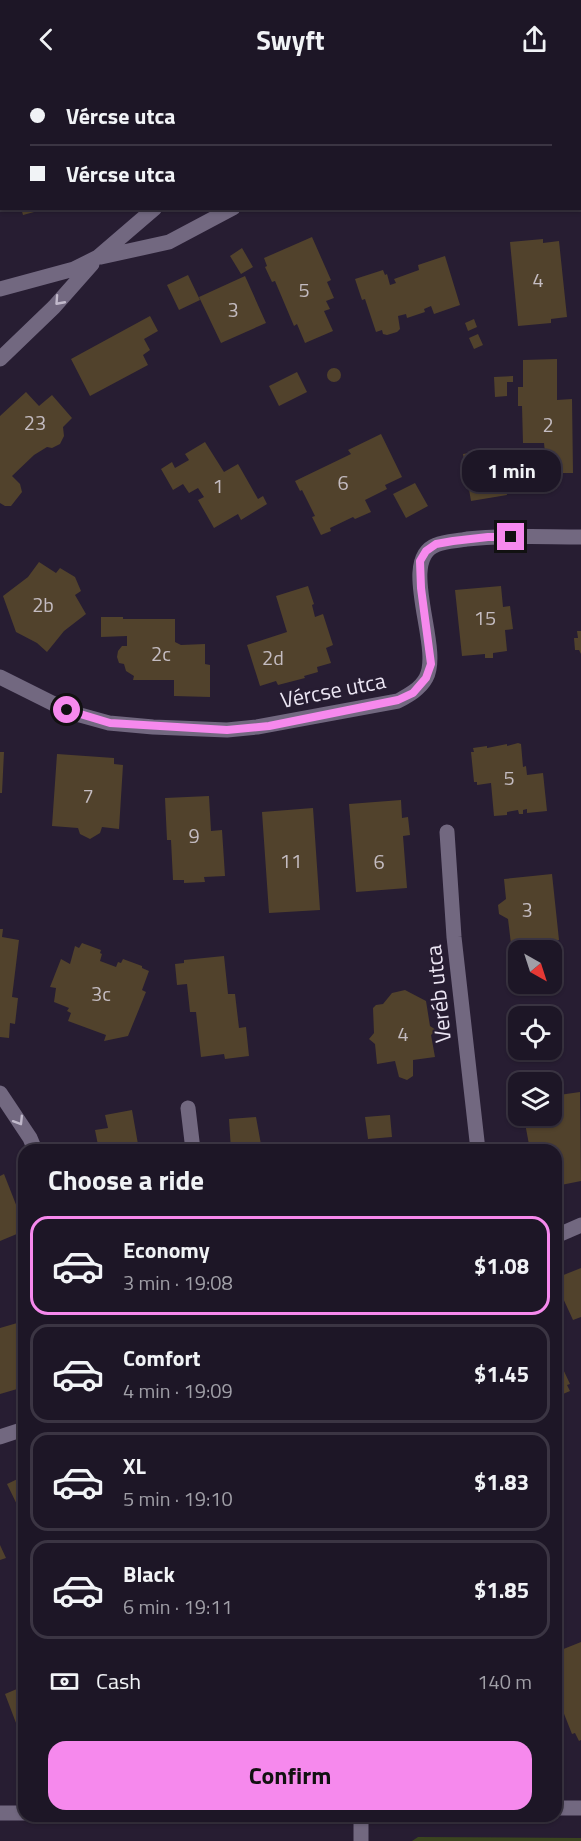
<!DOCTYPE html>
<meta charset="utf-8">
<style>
body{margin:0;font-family:"Titillium Web",sans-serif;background:#251f2e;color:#f1f3f6;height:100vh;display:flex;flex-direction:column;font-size:22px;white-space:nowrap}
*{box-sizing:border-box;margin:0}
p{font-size:20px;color:#a09fa7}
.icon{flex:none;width:33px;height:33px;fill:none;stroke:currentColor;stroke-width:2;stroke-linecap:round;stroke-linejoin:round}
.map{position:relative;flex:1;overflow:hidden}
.panel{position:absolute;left:18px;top:1066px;width:544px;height:678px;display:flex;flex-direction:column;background:#1d1626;border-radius:18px;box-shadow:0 2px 4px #0004,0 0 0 2px #3b3543}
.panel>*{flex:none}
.banner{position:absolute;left:0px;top:0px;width:582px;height:132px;box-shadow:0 2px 4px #0004,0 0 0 2px #3b3543;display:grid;align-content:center;height:132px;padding:0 30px;background:#1d1626}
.needle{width:39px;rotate:141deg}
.controls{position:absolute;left:508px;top:862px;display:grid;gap:12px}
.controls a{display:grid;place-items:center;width:54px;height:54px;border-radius:12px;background:#1d1626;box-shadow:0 2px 4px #0004,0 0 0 2px #3b3543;font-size:30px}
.end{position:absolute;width:27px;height:27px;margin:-14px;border:8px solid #f689ed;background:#111;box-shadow:0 0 0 3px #111}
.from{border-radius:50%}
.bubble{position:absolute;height:42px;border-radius:18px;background:#1d1626;box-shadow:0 2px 4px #0004,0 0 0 2px #3b3543;font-size:20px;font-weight:700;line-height:42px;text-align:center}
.banner b{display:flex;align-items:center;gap:21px;height:57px;font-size:22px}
.banner b+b{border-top:2px solid #3b3543}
.banner i{width:15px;height:15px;background:#f1f3f6}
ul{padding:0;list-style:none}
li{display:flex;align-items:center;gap:18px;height:99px;margin:0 12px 9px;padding:0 18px;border:3px solid #3b3543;border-radius:18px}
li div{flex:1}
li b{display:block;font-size:22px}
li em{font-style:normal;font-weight:700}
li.selected{border-color:#f689ed}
li>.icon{width:54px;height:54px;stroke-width:1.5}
h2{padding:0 30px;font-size:27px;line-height:72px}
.pay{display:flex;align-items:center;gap:15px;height:66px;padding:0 30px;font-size:22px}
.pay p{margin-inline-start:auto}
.action{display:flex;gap:12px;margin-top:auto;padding:12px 30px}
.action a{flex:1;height:69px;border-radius:18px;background:#f689ed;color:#111;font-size:24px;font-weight:700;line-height:69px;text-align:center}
header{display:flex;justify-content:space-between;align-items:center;height:78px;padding:0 30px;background:#1d1626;font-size:27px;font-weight:700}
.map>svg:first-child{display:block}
.built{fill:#30243f}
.green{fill:#3b451f}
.building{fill:#51422c}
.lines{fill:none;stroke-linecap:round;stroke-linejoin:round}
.minor{stroke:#726880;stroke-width:15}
.oneway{stroke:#c1b9cb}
.route{stroke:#f689ed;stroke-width:8}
.labels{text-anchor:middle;stroke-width:4.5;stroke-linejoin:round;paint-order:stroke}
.number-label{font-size:20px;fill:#c4bcc1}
.street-label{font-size:22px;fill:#ebe5f3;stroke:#271d32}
</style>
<header><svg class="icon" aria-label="back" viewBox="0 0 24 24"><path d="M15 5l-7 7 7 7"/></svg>Swyft<svg class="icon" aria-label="share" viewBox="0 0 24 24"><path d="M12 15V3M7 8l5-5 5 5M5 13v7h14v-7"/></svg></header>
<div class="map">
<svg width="581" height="1763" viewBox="0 0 581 1763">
<rect width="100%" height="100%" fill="#271d32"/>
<path class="built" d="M 64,0 L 246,0 L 72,2 Z"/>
<path class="green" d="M 418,1759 L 581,1760 L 581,1763 L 412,1763 Z"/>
<path class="building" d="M 21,130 L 45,130 L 45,131 L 23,137 Z
M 312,159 L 331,202 L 327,204 L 334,220 L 326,223 L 330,231 L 324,233 L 333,253 L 305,265 L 297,246 L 294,248 L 275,203 L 272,204 L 265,189 L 267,188 L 264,180 Z
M 543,161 L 543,165 L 559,163 L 567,239 L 551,241 L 551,245 L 518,248 L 510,164 Z
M 242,170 L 253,189 L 241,196 L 230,178 Z
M 445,178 L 460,227 L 434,236 L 431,228 L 424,231 L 425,234 L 407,240 L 406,236 L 398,238 L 400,251 L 397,254 L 387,257 L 383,256 L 382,252 L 376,254 L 365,221 L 362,222 L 355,201 L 383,192 L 385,197 L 387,196 L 390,207 L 396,205 L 394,201 L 419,192 L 418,187 Z
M 188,197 L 200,222 L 179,232 L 167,207 Z
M 245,198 L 266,245 L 221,265 L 199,219 Z
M 150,238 L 158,253 L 144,261 L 150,272 L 143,277 L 148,287 L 90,318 L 71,281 Z
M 474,241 L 477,249 L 468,253 L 465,245 Z
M 478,256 L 483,267 L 474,271 L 469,260 Z
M 557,281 L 557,322 L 572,321 L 573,395 L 547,395 L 544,365 L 523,365 L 522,328 L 518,328 L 518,309 L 523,309 L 523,282 Z
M327 297a7 7 0 1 1 14 0a7 7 0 1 1-14 0Z
M 297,294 L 307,314 L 279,328 L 269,308 Z
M 513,298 L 513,304 L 507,304 L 507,318 L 495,319 L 494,299 Z
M 26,314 L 39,328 L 52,317 L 72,340 L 63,349 L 64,358 L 60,366 L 52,370 L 47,369 L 34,377 L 12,398 L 20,406 L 22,414 L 11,428 L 5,428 L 0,425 L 0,338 Z
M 381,356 L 402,399 L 385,407 L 387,411 L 365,422 L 371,434 L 355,441 L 353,439 L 330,450 L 331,453 L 321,457 L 312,439 L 315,438 L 302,412 L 300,413 L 295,403 L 351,376 L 348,372 Z
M 205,364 L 224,394 L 238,386 L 258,421 L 263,418 L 267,426 L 241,442 L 238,436 L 214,450 L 198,422 L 204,419 L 198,410 L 189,415 L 183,406 L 173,412 L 161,391 L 172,384 L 175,390 L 189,382 L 185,376 Z
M 499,370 L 507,417 L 471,423 L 463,376 Z
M 415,405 L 428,428 L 406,440 L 393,416 Z
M 39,484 L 56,495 L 60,490 L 75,499 L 81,513 L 75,517 L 86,536 L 64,553 L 47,574 L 37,565 L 16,554 L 3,518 L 28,499 Z
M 308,508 L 314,526 L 312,527 L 315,539 L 323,536 L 333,567 L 326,570 L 331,585 L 317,589 L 318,594 L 304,598 L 305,600 L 278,607 L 276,603 L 260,608 L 247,567 L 287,554 L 276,518 Z
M 501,508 L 503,529 L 510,528 L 513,551 L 505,552 L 507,573 L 493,575 L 493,580 L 485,580 L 485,576 L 462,578 L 455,512 Z
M 101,539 L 123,539 L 123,541 L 175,541 L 175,564 L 181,567 L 205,566 L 205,586 L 210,587 L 210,619 L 174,618 L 174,602 L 133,602 L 134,598 L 126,593 L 124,586 L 119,585 L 117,579 L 118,573 L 122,568 L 127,568 L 127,558 L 101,559 Z
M 577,553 L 581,553 L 581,576 L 579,572 L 575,572 L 574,560 L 578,560 Z
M 518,665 L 521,666 L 523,689 L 526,688 L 527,697 L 543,695 L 547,733 L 527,735 L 527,731 L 523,732 L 523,736 L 519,736 L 518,732 L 507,734 L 507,737 L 494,738 L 491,705 L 477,707 L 477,704 L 474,704 L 471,674 L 474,674 L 473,670 L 487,668 L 487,670 L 507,666 L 507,668 Z
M 0,674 L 4,674 L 2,715 L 0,715 Z
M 57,676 L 114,680 L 114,686 L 123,687 L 119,751 L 102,749 L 100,755 L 90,761 L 80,756 L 78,750 L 52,748 Z
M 209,718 L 211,753 L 222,752 L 225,798 L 204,799 L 205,804 L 184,805 L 184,802 L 173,802 L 171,762 L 167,762 L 165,720 Z
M 401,722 L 402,740 L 408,739 L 410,757 L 403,758 L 407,810 L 356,814 L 349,726 Z
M 313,730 L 320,832 L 269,835 L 262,734 Z
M 552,796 L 559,862 L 511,866 L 508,841 L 499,836 L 498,827 L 506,821 L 504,801 Z
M 0,851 L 3,851 L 2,859 L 19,862 L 12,919 L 18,920 L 15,946 L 10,945 L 9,960 L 0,959 Z
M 82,865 L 101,872 L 100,875 L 102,876 L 100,883 L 116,889 L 118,884 L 121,885 L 123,881 L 142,888 L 142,890 L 149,893 L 142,912 L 146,914 L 128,958 L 104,963 L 106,957 L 68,943 L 71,935 L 67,933 L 69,930 L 54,924 L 56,910 L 50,909 L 61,881 L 70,886 L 75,868 L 79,870 Z
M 224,878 L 228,916 L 235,916 L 239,950 L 246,949 L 249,978 L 225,981 L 224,976 L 201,979 L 196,934 L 190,934 L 187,906 L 177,907 L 175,886 L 184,885 L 184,882 Z
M 405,912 L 426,923 L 430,948 L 436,952 L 431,957 L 435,979 L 413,982 L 413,998 L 407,1002 L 399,999 L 395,983 L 377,986 L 375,966 L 369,961 L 374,955 L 373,930 L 376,927 L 383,926 L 392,915 Z
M 580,1014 L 581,1103 L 556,1108 L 556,1072 L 530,1072 L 525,1045 L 532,1044 L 531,1038 L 552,1038 L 552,1018 Z
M 132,1032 L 139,1072 L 99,1072 L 95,1052 L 108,1050 L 105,1037 Z
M 390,1037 L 392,1059 L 368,1061 L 365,1039 Z
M 256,1039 L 262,1072 L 231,1072 L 229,1041 Z
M 445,1069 L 446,1072 L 423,1072 L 423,1071 Z
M 4,1096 L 24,1147 L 24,1153 L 0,1163 L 0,1098 Z
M 581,1190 L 581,1239 L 573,1242 L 556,1205 L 556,1200 Z
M 24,1243 L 24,1309 L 0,1316 L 0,1250 Z
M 556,1276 L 570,1306 L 567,1307 L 570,1313 L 556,1319 Z
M 24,1398 L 24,1441 L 7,1406 Z
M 0,1467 L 6,1480 L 0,1482 Z
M 581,1564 L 581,1662 L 579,1663 L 575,1655 L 572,1656 L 557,1618 L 556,1574 Z
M 24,1608 L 24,1666 L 5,1616 Z"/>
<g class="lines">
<path class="minor" d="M 554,0 L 554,2
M 290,2 L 291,0
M 479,2 L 483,0
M 0,14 L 2,14
M 580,122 L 581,125
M 101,179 L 169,164 L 233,130
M 0,211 L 74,191 L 98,179 L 155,130
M 0,281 L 54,229 L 92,186
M 0,599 L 54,626 L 80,637 L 109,645 L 153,649 L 227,652 L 257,649 L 398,623 C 409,617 420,611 426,600 C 443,570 397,482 436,467 C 445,463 457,463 467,461 C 505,457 543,459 581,459
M 447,754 L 454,859 L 478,1072
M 0,1015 L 30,1060 L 35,1072
M 188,1030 L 193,1072
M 556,1158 L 581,1147
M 0,1359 L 24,1351
M 556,1730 L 581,1730
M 0,1735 L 24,1735
M 361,1763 L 361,1738"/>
</g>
<defs><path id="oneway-chevron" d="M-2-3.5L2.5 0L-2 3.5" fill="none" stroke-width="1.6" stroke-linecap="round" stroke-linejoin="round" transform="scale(1.5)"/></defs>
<g class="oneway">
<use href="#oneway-chevron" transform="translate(59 223) rotate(132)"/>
<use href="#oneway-chevron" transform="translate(19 1043) rotate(58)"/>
</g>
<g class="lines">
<path class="route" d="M 67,632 L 110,645 L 227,652 L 269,648 L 398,622 L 413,615 L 426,600 L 431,586 L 421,510 L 420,483 L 426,473 L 436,466 L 453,463 L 488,459 L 511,459"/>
</g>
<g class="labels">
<g class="number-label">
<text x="538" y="209">4</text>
<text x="304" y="219">5</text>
<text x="233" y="239">3</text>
<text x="35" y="352">23</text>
<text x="548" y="354">2</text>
<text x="343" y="412">6</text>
<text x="218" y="415">1</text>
<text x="43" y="534">2b</text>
<text x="485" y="547">15</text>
<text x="161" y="583">2c</text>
<text x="273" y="587">2d</text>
<text x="509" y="707">5</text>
<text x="88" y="725">7</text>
<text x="194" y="765">9</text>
<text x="291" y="790">11</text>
<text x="379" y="791">6</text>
<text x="527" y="839">3</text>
<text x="101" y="923">3c</text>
<text x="403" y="963">4</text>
</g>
<g class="street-label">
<text transform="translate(333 612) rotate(-11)" y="8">Vércse utca</text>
<text transform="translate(438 916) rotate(-96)" y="8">Veréb utca</text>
</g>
</g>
</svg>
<div class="controls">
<a><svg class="needle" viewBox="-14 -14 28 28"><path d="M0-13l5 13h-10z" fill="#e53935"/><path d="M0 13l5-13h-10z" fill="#a09fa7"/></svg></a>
<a><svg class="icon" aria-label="locate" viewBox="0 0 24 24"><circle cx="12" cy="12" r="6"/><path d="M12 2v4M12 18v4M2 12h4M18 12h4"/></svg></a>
<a><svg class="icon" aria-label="layers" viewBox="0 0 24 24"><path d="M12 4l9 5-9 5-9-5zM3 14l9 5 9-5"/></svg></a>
</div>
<i class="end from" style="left:67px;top:632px"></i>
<i class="end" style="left:511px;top:459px"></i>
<div class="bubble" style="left:462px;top:372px;width:99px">1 min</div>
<div class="banner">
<b><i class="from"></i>Vércse utca</b>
<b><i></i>Vércse utca</b>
</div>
<section class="panel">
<h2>Choose a ride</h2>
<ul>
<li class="selected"><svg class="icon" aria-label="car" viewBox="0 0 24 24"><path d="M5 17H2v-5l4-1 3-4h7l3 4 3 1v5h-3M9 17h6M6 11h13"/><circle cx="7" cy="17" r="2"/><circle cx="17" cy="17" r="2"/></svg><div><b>Economy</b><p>3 min · 19:08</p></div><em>$1.08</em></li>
<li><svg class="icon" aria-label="car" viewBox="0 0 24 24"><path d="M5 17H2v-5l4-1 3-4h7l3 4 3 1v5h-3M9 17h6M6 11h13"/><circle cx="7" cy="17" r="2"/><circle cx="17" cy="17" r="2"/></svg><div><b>Comfort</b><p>4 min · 19:09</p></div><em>$1.45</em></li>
<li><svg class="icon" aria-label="car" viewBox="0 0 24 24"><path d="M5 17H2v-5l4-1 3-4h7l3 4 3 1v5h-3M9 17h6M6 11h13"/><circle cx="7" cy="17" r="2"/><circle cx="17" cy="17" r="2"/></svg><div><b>XL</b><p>5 min · 19:10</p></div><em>$1.83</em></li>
<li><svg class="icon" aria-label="car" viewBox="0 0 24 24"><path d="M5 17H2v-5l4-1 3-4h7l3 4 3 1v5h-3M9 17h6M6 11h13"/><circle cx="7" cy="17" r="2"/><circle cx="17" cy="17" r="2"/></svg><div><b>Black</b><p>6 min · 19:11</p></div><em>$1.85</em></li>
</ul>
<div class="pay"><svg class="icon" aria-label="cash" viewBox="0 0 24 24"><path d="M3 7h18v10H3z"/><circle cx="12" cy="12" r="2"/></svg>Cash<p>140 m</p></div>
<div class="action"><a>Confirm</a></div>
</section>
</div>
